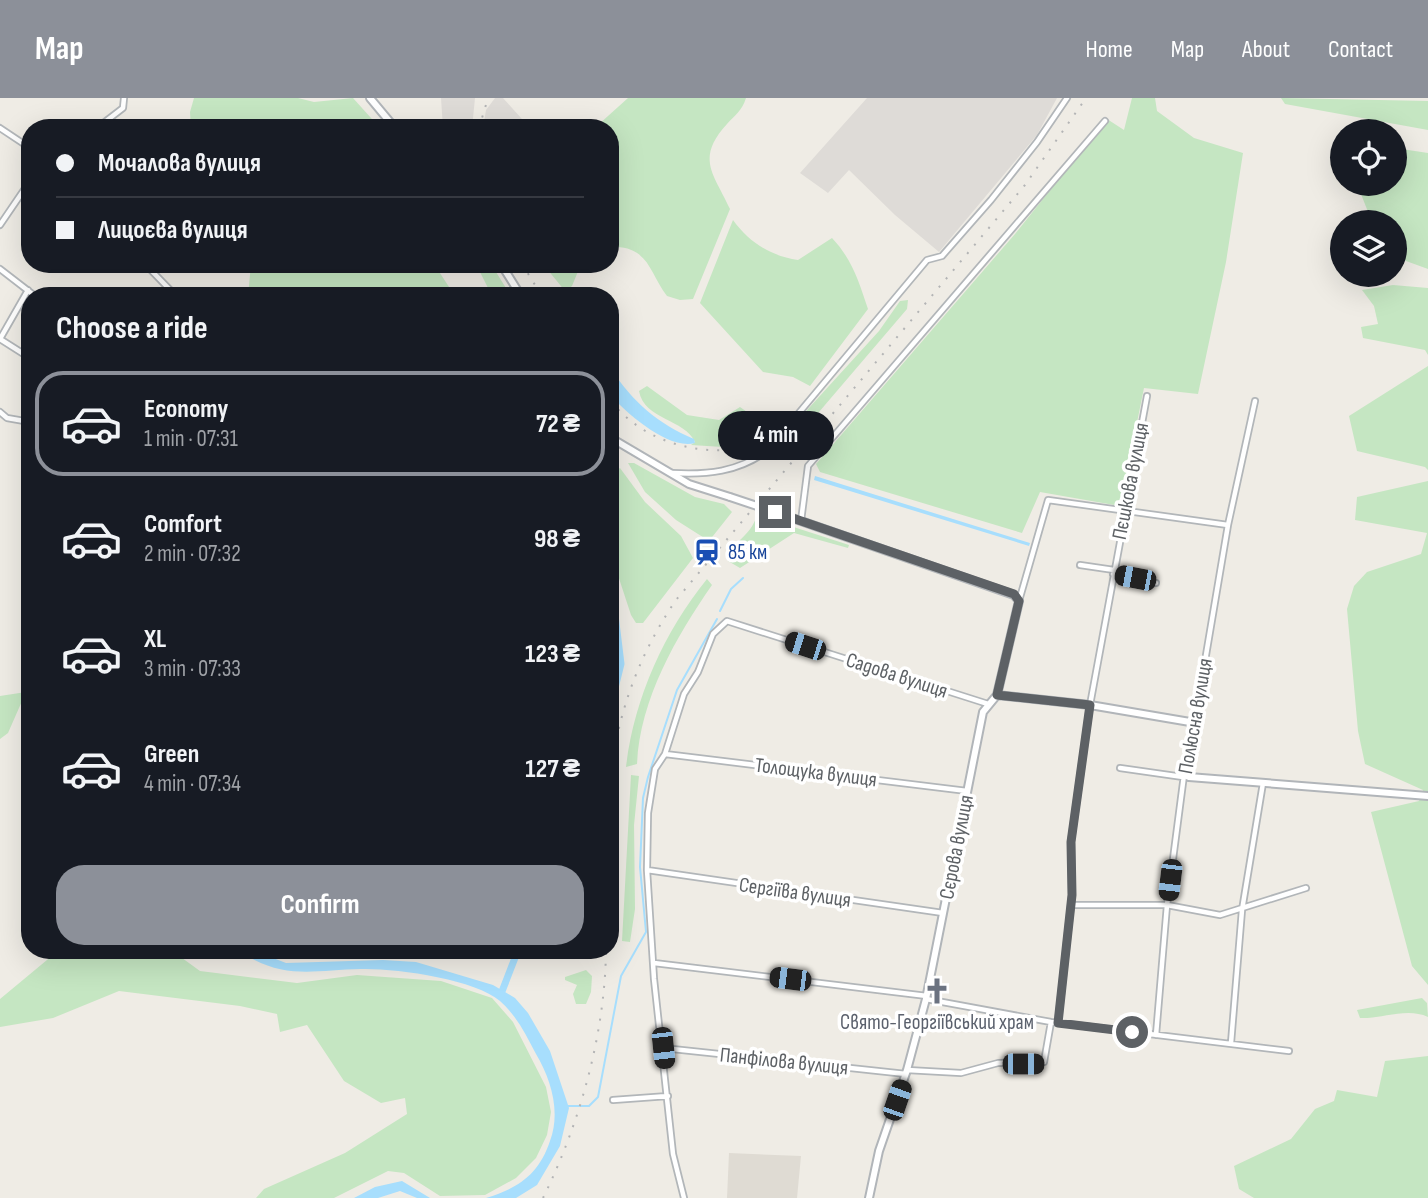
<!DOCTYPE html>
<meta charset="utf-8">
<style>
body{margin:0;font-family:"Sofia Sans Condensed",sans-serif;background:#242831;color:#f1f3f6;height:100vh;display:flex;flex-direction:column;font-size:26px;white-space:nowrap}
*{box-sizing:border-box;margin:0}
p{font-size:23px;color:#9ea1a6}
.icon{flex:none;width:38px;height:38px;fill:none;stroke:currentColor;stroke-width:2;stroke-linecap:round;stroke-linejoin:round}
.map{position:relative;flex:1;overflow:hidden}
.sheet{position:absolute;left:21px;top:189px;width:598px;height:672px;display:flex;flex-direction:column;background:#171b24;border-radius:28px;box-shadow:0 7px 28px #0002}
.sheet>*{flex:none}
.banner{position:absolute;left:21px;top:21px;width:598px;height:154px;border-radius:28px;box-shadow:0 7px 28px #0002;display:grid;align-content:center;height:154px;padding:0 35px;background:#171b24}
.fabs{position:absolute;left:1330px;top:21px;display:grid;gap:14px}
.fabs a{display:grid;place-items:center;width:77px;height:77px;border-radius:50%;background:#171b24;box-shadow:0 7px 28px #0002;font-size:35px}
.end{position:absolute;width:32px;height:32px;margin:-16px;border:9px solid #5d6165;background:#fff;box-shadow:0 0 0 4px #fff}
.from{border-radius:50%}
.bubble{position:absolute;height:49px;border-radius:24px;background:#171b24;box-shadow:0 7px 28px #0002;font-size:23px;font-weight:700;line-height:49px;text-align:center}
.car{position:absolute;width:21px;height:42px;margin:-21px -10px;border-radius:9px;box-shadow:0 0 5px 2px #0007;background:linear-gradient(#222 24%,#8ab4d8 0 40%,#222 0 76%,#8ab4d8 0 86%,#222 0)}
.banner b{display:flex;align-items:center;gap:24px;height:66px;font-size:26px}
.banner b+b{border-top:2px solid #363941}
.banner i{width:18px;height:18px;background:#f1f3f6}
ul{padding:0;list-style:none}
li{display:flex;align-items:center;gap:21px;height:105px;margin:0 14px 10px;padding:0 21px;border:4px solid transparent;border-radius:28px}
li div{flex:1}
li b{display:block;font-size:26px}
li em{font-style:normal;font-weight:700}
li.current{border-color:#8c9099}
li>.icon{width:63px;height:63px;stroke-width:1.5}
h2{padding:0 35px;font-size:32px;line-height:84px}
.action{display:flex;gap:14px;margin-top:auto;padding:14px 35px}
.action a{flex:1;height:80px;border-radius:28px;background:#8c9099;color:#fff;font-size:28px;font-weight:700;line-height:80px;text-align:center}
header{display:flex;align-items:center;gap:42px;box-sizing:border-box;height:98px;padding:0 35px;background:#8c9099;color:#fff}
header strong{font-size:33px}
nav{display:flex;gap:38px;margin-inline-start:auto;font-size:24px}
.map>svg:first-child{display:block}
.industrial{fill:#dedbd7}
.education{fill:#dfdbd3}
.green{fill:#c5e6c2}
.water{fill:#a7defd}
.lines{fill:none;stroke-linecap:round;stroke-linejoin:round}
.stream{stroke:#a7defd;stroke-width:2}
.river{stroke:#a7defd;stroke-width:7}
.street-casing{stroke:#b2b6b9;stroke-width:8}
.secondary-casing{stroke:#b1b5b9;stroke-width:10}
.street{stroke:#fff;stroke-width:4.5}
.secondary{stroke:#fff;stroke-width:6}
.rail{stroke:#b3b4b5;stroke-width:2;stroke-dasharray:2 9;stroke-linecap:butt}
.secondary-bridge-casing{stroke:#b1b5b9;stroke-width:10;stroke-linecap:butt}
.secondary-bridge{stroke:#fff;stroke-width:6}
.route{stroke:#5d6165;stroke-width:9}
.labels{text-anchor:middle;stroke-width:7;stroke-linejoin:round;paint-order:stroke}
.street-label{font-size:21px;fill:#5d6165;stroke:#fff}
.transit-label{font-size:21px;fill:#164399;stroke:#fff;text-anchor:start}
.worship-label{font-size:21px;fill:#5b616d;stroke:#fff}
</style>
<header>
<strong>Map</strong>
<nav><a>Home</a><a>Map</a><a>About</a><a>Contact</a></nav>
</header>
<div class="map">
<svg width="1428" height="1100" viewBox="0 0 1428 1100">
<rect width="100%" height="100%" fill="#efece5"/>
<path class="industrial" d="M 441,0 L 475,0 L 472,30 L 443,30 Z
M 495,0 L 503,0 L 530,30 L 483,30 L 486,12 Z
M 867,0 L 1057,0 L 1037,37 L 939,154 L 895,117 L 849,72 L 828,95 L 800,75 Z"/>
<path class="education" d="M 729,1055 L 801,1058 L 797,1100 L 727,1100 Z"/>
<path class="green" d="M 194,0 L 298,0 L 314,4 L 353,0 L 380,30 L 191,30 L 190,14 Z
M 628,0 L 746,0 C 742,13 735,17 727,26 C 695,61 714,76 730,111 L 693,201 L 680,202 L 667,198 C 650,176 649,150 616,149 L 611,158 L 611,30 L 598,30 L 598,27 Z
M 1132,0 L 1155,0 L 1157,13 L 1194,40 L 1243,55 L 1226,164 L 1198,296 L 1144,290 L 1120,408 L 1040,394 L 1022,435 L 820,374 L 816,366 L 1015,136 L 1107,21 L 1124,32 Z
M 1281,0 L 1428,3 L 1428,32 L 1285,6 Z
M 1395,50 L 1428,55 L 1428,171 L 1395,159 L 1395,124 L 1372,124 L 1357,86 L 1395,86 Z
M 733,122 C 749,144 770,158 798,162 L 832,140 C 852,161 859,184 868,211 L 810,288 L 793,279 L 763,274 L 700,205 Z
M 251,166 L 434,166 L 455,198 L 248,198 Z
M 476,166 L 491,166 L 511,198 L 492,198 Z
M 543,166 L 581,166 L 572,188 L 565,193 Z
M 1393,187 L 1428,190 L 1428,257 L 1425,252 L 1363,240 L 1361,229 L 1378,226 L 1374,208 L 1362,192 Z
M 908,202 L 907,211 L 813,321 L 795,331 L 798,322 L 879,233 L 900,203 Z
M 1428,268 L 1428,372 L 1425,369 L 1357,353 L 1349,318 Z
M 647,288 L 687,317 L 719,322 L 740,309 L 771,331 L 767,341 L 723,349 L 691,347 L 695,344 C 685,321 644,322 639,293 Z
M 628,365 L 634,365 L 695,399 L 724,406 L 732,414 L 709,443 L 676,422 L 645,394 Z
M 620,370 L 645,404 L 681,438 L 693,460 L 643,525 L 636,525 L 631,517 L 611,456 L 611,376 Z
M 1428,383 L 1428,887 L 1412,868 L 1371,714 L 1419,703 L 1423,692 L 1365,666 L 1358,633 L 1347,511 L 1354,488 L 1367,474 L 1421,456 L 1427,435 L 1355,422 L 1357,399 Z
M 757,417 L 849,447 L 848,450 L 794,435 L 740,470 L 728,463 C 730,443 750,441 757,417 Z
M 707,481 L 712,487 C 676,539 640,601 637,666 L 626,669 C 634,601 664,534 707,481 Z
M 26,594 L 8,635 L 0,641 L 0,598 Z
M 631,677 L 639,678 L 634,727 L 635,811 L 630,844 L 622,843 Z
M 59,852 L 171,852 L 200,873 L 297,885 L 357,877 L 441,883 L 492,900 L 513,924 L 546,989 L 551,1014 L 547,1037 L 536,1060 L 516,1080 L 485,1097 L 440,1098 L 404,1075 L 388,1073 L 334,1100 L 256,1100 L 264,1091 L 345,1055 L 407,1016 L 405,1000 L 381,1005 L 344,983 L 307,927 L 280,934 L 277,916 L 240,908 L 119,893 L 53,920 L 0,929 L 0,901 Z
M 586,872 L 592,878 L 591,894 L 586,906 L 576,906 L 573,896 L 577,887 L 565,882 L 565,879 Z
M 1422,900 L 1427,905 L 1428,919 C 1407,909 1382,921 1360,920 L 1357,912 Z
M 1428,958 L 1428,1100 L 1254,1100 L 1239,1091 L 1234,1068 L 1291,1041 L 1315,1011 L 1334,1003 L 1337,992 L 1377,999 L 1385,963 Z"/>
<path class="water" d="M 611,271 C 632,303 658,326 694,341 L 695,345 C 668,352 628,316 611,298 Z
M 815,378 L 1030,445 L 1029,448 L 814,382 Z
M 238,852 L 253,852 L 286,865 L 383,862 L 416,864 L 493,887 L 515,900 L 528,915 L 550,953 L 569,1010 L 560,1048 L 537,1087 L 516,1100 L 486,1100 C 519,1090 539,1076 550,1043 C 561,1014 551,981 536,956 C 526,937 517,918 500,903 C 475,881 395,870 361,871 C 313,872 282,883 238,852 Z
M 402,1083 L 430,1100 L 417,1100 L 400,1093 L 378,1100 L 354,1100 L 375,1089 Z"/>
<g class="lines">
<path class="stream" d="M 25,210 L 30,214
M 720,513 L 731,491 L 743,480
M 568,1008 L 589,1008 L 598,999 L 621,878 L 646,834 L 640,769 L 643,700 L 648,679 L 677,592 L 717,521"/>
<path class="river" d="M 611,484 L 621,566 L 611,606
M 501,896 L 518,852"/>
<g class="street-casing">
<path id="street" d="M 0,30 L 30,50
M 97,30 L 123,10 L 124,0
M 0,127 L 30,83
M 145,166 L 176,198
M 0,171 L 35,198
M 0,241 L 28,192
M 0,241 L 30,260
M 0,314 L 7,320 L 30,324
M 672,375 C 707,377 738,374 767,353 L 927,162 L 942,158 L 991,102 L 1037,44 L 1067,0
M 801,423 L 808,368 L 1105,23
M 1080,467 L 1114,472
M 1113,476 L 1156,485
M 1019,503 L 1048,402 L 1228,427
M 1194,628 L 1228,427 L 1255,303
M 665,656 L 967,693
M 1120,670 L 1183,679
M 647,772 L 943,815
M 1071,807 L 1167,807 L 1220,817 L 1306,790
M 654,865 L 927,898
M 926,901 L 1051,924 L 1289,953
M 1058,925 L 1072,797 L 1071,744 L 1090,607 L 1147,298
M 1156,937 L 1167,807 L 1184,677
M 1231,945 L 1242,812 L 1263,685
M 663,950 L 906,976
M 907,972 L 961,975 L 998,965 L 1044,964 L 1051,924
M 613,1002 L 668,998
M 684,1100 L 673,1056 L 654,881 L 647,772 L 648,715 L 655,671 L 665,656 L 684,596 L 698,574 L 713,536 L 727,523 L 988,606"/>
</g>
<g class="secondary-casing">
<path id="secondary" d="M 370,0 L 395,30
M 501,166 L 521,198
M 611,340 L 689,386 L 730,399
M 775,414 L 1014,497 L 1019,503 L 997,597 L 983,614 L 926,901 L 907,972 L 879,1053 L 869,1100
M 997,597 L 1090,607 L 1190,624 L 1194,628 L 1184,677 L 1189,679 L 1428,698"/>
</g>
<use href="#street" class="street"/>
<use href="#secondary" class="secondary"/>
<path class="rail" d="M 479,30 L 488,0
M 522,166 L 542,198
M 611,303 C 661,367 767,367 824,313
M 611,674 C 619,611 640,555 676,502 L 1025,87 L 1086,0
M 543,1100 C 580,1025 605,936 606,852"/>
<g class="secondary-bridge-casing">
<path id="secondary-bridge" d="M 730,399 L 775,414"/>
</g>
<use href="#secondary-bridge" class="secondary-bridge"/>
</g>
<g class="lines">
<path class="route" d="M 775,414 L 1014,496 L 1019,503 L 997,597 L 1090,607 L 1071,744 L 1072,797 L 1058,925 L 1132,934"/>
</g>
<defs>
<g id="station-bare" transform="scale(2.1)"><path d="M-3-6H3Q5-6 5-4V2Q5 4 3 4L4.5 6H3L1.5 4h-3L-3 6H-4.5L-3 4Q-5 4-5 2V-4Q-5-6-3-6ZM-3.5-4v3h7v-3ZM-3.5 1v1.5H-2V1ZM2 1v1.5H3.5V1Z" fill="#1a4fb4" stroke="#fff" stroke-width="2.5" paint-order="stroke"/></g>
<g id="church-bare" transform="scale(2.1)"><path d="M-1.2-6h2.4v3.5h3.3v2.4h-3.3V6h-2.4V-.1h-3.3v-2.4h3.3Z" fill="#6b7280" stroke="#fff" stroke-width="2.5" paint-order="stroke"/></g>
</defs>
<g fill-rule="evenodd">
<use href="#station-bare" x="707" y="454"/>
<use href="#church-bare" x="937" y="893"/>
</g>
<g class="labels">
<g class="street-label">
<text transform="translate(1130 383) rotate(-79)" y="7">Пєшкова вулиця</text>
<text transform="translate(897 577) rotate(18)" y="7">Садова вулиця</text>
<text transform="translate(1195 618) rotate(-80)" y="7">Полюсна вулиця</text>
<text transform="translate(816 674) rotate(7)" y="7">Толощука вулиця</text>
<text transform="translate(956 749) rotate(-79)" y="7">Сєрова вулиця</text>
<text transform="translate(795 794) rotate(8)" y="7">Сергіїва вулиця</text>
<text transform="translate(784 963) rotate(6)" y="7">Панфілова вулиця</text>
</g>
<g class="transit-label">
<text x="728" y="461">85 км</text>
</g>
<g class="worship-label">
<text x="937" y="931">Свято-Георгіївський храм</text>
</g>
</g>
</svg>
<div class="fabs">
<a><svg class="icon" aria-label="locate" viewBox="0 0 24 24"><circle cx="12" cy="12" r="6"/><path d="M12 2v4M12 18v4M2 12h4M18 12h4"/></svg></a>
<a><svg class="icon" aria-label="layers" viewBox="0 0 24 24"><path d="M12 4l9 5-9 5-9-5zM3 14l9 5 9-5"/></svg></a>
</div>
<i class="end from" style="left:1132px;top:934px"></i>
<i class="end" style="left:775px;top:414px"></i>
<div class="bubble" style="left:718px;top:313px;width:116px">4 min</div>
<i class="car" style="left:1135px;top:480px;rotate:281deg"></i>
<i class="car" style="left:805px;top:548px;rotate:288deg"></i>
<i class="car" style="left:1170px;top:782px;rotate:187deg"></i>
<i class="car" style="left:790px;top:881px;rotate:277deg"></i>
<i class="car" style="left:663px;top:950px;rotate:174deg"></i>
<i class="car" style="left:1023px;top:966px;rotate:90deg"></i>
<i class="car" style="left:897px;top:1002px;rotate:19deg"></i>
<div class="banner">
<b><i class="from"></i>Мочалова вулиця</b>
<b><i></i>Лицоєва вулиця</b>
</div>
<section class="sheet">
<h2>Choose a ride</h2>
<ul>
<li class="current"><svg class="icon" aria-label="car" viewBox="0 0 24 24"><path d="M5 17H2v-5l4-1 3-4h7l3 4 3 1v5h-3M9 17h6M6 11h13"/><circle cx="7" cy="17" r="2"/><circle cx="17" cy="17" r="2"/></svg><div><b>Economy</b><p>1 min · 07:31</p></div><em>72 ₴</em></li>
<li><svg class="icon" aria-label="car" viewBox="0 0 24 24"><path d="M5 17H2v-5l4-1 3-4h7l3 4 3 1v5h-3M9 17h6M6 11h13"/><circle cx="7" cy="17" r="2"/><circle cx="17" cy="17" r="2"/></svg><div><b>Comfort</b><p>2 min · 07:32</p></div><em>98 ₴</em></li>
<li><svg class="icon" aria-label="car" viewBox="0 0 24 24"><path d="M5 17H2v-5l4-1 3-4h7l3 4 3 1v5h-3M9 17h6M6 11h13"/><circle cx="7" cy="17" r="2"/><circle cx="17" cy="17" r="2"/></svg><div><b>XL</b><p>3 min · 07:33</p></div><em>123 ₴</em></li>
<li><svg class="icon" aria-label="car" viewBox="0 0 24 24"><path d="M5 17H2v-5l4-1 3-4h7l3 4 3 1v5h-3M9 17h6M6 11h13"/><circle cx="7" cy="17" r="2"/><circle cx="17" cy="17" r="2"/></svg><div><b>Green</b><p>4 min · 07:34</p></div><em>127 ₴</em></li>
</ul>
<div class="action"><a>Confirm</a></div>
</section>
</div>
